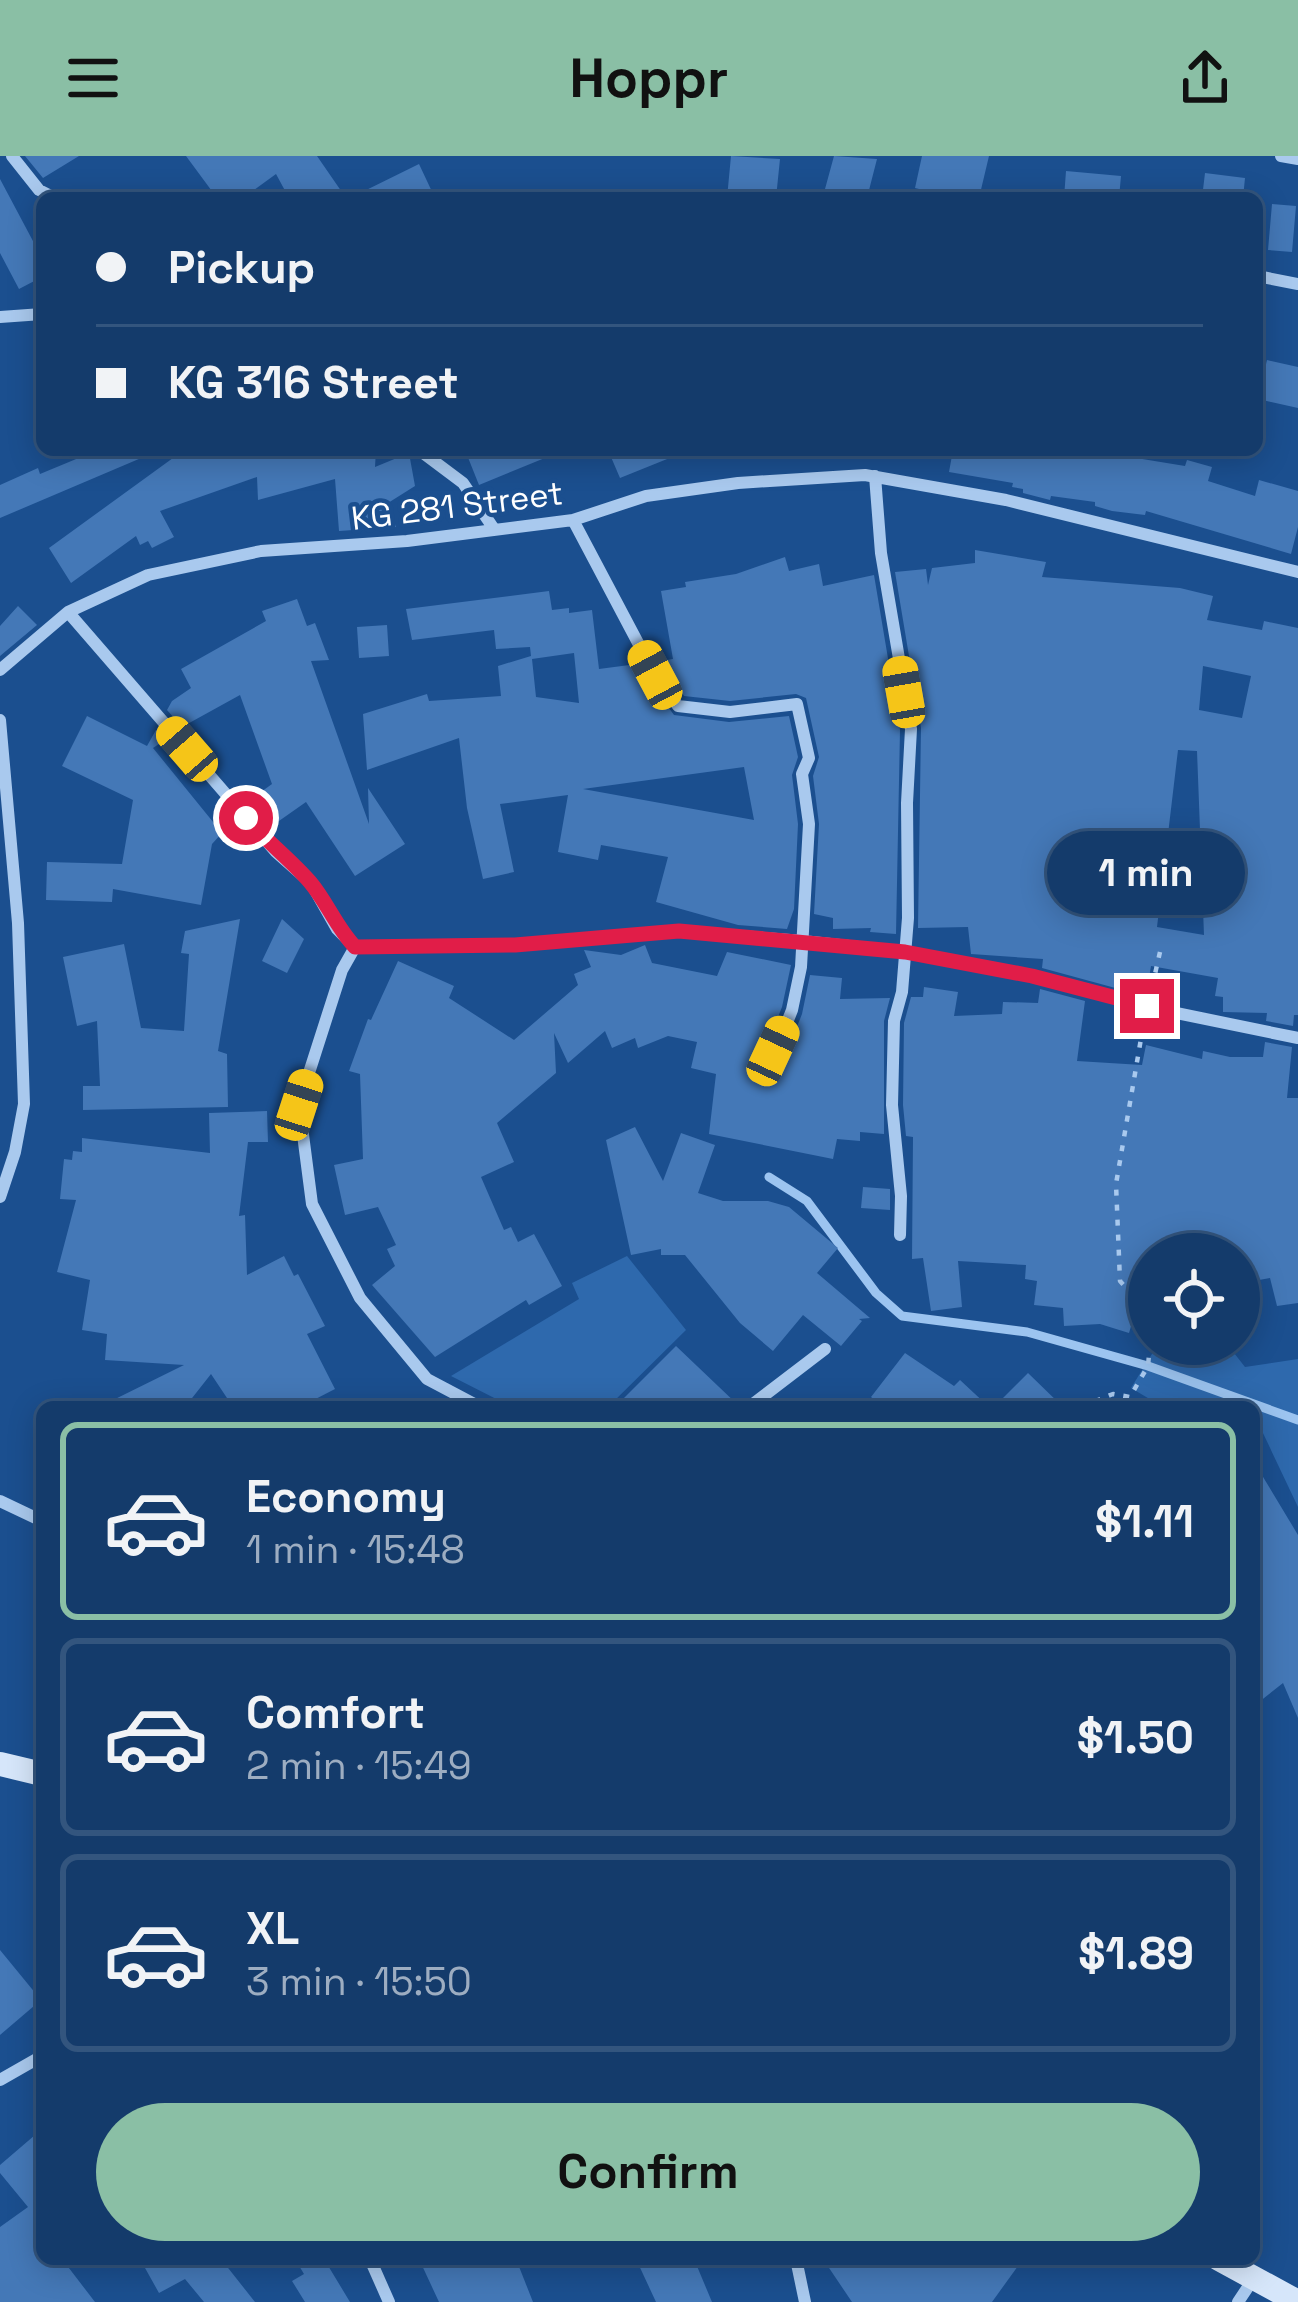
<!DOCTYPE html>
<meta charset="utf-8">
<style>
body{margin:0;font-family:"Space Grotesk",sans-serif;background:#214673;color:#f1f3f6;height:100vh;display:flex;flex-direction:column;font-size:45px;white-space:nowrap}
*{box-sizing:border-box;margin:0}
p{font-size:39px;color:#9dadc1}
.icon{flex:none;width:66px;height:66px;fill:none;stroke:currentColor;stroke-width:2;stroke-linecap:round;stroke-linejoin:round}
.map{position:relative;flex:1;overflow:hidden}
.sheet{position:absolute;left:36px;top:1245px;width:1224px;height:864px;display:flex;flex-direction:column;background:#143b6b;border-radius:18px;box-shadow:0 6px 30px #0003,0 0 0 3px #33557e}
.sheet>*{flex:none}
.hud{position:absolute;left:36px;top:36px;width:1227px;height:264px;border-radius:18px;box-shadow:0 6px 30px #0003,0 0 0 3px #33557e;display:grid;align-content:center;height:264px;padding:0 60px;background:#143b6b}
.fabs{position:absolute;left:1128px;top:1077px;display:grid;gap:24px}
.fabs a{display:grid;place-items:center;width:132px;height:132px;border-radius:50%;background:#143b6b;box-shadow:0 6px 30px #0003,0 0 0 3px #33557e;font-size:60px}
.end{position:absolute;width:54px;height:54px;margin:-27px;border:15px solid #e11d48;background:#fff;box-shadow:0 0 0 6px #fff}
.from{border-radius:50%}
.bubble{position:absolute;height:84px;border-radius:42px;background:#143b6b;box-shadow:0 6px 30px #0003,0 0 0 3px #33557e;font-size:39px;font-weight:600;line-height:84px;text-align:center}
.car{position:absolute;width:36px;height:72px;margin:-36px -18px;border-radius:15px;box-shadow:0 0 9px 3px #0007;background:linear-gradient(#f5c518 24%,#345 0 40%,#f5c518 0 76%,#345 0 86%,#f5c518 0)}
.hud b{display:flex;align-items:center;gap:42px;height:114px;font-size:45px}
.hud b+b{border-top:3px solid #33557e}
.hud i{width:30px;height:30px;background:#f1f3f6}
ul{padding:21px 0 0;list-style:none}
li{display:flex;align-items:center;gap:36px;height:198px;margin:0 24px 18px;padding:0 36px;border:6px solid #33557e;border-radius:18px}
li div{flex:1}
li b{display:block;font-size:45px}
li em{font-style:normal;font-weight:600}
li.active{border-color:#8abfa5}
li>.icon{width:108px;height:108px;stroke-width:1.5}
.action{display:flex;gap:24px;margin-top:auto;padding:24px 60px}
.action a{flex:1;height:138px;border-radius:72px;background:#8abfa5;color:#111;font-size:48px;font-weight:600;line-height:138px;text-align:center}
header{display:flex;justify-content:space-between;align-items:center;height:156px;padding:0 60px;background:#8abfa5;color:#111;font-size:54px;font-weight:600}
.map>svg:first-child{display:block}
.green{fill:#2e69ad}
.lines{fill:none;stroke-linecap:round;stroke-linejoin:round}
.stream{stroke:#9cc4f0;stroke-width:9}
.building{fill:#4478b7;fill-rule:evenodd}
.path{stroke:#a9c9ee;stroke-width:4.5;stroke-dasharray:6 9;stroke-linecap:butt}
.street{stroke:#a9c9ee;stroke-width:12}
.secondary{stroke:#d6e6fa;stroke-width:24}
.route{stroke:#e11d48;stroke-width:15}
.labels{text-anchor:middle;stroke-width:9;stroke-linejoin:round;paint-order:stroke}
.street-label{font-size:33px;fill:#fff;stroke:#1b4f8f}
</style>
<header><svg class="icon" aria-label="menu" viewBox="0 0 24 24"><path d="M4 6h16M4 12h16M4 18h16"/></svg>Hoppr<svg class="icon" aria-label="share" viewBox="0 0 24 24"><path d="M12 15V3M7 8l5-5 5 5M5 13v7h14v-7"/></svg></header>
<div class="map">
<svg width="1298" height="2146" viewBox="0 0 1298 2146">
<rect width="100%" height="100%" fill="#1b4f8f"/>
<path class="green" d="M 627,1100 L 686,1174 L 608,1251 L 512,1251 L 451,1220 L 579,1143 L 572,1127 Z
M 1198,1188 L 1227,1188 L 1245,1211 L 1298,1203 L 1298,1351 L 1262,1275 L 1254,1278 L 1254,1251 L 1163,1251 L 1131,1232 L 1155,1193 Z"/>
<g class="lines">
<path class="stream" d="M 769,1021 L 807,1045 L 876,1137 L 902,1160 L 1027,1176 L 1148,1210 L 1298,1264"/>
</g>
<path class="building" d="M 25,0 L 79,0 L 43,22 Z
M 186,0 L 317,0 L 346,42 L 289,42 L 276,18 L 243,42 L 217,42 Z
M 731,0 L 780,3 L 776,42 L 727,42 Z
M 834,0 L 877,3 L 867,42 L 842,42 L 843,37 L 825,33 Z
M 922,0 L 989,0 L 979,42 L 956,42 L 915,32 Z
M 419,8 L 435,42 L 350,42 Z
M 1066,15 L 1121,20 L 1119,42 L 1064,42 Z
M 1205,17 L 1245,22 L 1243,42 L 1202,42 Z
M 0,23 L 42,102 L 42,121 L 19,133 L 0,97 Z
M 1272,48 L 1296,50 L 1292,96 L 1268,94 Z
M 1267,204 L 1298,211 L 1298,252 L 1258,243 Z
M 78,294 L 160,294 L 0,362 L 0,329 L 38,312 L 40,318 L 81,301 Z
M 184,294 L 376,294 L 375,311 L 409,297 L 415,330 L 388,347 L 396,371 L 339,375 L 335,323 L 258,344 L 257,321 L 160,355 L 174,381 L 152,392 L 148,385 L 140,389 L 136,380 L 71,427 L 49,392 Z
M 465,294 L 562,294 L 562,295 L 479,329 Z
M 608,294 L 686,294 L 687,295 L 620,322 Z
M 953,294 L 1125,294 L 1124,300 L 1185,310 L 1187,304 L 1212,311 L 1208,325 L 1255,340 L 1259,324 L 1298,335 L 1298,371 L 1291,398 L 1146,355 L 1145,359 L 1112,355 L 1095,350 L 1095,346 L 1051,340 L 1050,344 L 1023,337 L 1023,333 L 1012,331 L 1013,327 L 949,316 Z
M 975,394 L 1046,406 L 1042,421 L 1180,432 L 1213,440 L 1207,464 L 1262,474 L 1264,465 L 1298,472 L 1298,859 L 1294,859 L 1293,870 L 1266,865 L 1267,857 L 1223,856 L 1223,841 L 1215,840 L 1218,822 L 1151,810 L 1147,834 L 1119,833 L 1042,812 L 1043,803 L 971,798 L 968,771 L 918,772 L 921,572 L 895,416 L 926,413 L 928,429 L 932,412 L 975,407 ZM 1203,510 L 1251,520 L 1242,562 L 1199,554 ZM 1178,594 L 1197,595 L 1204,779 L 1157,771 Z
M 785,401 L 789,415 L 819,408 L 823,430 L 874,419 L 900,574 L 896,778 L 870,776 L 871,772 L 833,773 L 833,762 L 814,758 L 819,668 L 813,620 L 819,601 L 806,542 L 796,538 L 730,545 L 684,540 L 660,505 L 673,503 L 661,435 L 686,431 L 685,426 L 736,418 Z
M 549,435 L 552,454 L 569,452 L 569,457 L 592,454 L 599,513 L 637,508 L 674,559 L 729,566 L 789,560 L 798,601 L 792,619 L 798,668 L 794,753 L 787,773 L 738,769 L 656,746 L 668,701 L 601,689 L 598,704 L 558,696 L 568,639 L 500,648 L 514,716 L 483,723 L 467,652 L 459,582 L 367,614 L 363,558 L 427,538 L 429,545 L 501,540 L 498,510 L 531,500 L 530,491 L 496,493 L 494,474 L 412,484 L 406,453 ZM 574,497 L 579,547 L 536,541 L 532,503 ZM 744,611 L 754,664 L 583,633 L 722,614 Z
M 297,443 L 307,470 L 315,467 L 329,504 L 311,505 L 369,668 L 368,632 L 405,688 L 355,720 L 306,646 L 269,672 L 247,646 L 272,628 L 240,539 L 182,571 L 167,554 L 172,545 L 191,532 L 181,513 L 266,465 L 262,455 Z
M 18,450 L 37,469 L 0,500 L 0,470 Z
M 387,469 L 389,500 L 359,502 L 357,471 Z
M 87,560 L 147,590 L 156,574 L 165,584 L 153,592 L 222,677 L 212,688 L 201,749 L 113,733 L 112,746 L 46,744 L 47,706 L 122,708 L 133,644 L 62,610 Z
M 240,763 L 218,895 L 227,898 L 228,951 L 83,954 L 83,930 L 100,930 L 97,865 L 77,870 L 63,801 L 124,788 L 141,872 L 184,875 L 189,798 L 181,797 L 185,775 Z
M 282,763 L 304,783 L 287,817 L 262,805 Z
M 645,789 L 652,807 L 717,820 L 727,796 L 791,809 L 782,851 L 759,909 L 760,918 L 766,922 L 779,916 L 802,858 L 810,819 L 842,822 L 840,843 L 890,842 L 884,865 L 884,978 L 860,976 L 860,985 L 837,983 L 833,1003 L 709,978 L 716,918 L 691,912 L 697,886 L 668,880 L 638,892 L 635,882 L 612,892 L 605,875 L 568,907 L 554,877 L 556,917 L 497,967 L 514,1006 L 481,1021 L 504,1074 L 511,1071 L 518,1086 L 534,1078 L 562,1130 L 529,1149 L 526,1144 L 435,1201 L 372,1129 L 395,1110 L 387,1093 L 396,1089 L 378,1051 L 345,1059 L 334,1009 L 363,1003 L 360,918 L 349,915 L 368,863 L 371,864 L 398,805 L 454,830 L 449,842 L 514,884 L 578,829 L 574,818 L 591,811 L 584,794 L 621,799 Z
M 924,831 L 958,836 L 954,860 L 1002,858 L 1003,846 L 1038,847 L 1040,833 L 1085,845 L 1077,905 L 1142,909 L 1146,889 L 1202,903 L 1203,895 L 1230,901 L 1263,901 L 1265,886 L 1292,891 L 1287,942 L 1298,942 L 1298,1147 L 1277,1150 L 1270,1122 L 1248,1126 L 1247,1118 L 1239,1119 L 1239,1098 L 1149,1098 L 1149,1135 L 1141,1136 L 1129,1177 L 1100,1168 L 1064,1170 L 1063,1152 L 1034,1149 L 1037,1125 L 1025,1123 L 1026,1109 L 958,1105 L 962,1151 L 931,1155 L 923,1102 L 912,1103 L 913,981 L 906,980 L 903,949 L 904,867 L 911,841 L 923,841 Z
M 267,955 L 268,986 L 248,986 L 239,1060 L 245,1059 L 247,1119 L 284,1100 L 294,1120 L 298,1118 L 325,1170 L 307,1178 L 335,1233 L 300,1251 L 233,1251 L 211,1218 L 185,1251 L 99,1251 L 184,1209 L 105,1204 L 107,1178 L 82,1174 L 90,1124 L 57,1116 L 76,1044 L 60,1043 L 64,1003 L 72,1004 L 73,995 L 82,996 L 82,982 L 210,997 L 209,957 Z
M 635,971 L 663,1025 L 681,977 L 715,989 L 698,1037 L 723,1045 L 768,1045 L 789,1051 L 838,1092 L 817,1117 L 870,1162 L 859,1163 L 862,1165 L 841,1190 L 803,1159 L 773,1195 L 740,1167 L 685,1099 L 661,1099 L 661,1093 L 631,1099 L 606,984 Z
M 863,1031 L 890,1033 L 890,1054 L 861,1052 Z
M 676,1190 L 739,1250 L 739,1251 L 615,1251 Z
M 905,1197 L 954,1230 L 960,1224 L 989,1251 L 883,1251 L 871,1241 Z
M 1028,1217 L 1063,1251 L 994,1251 Z
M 1254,1306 L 1298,1379 L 1298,1562 L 1283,1527 L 1254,1550 Z
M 0,1794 L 41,1844 L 0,1879 Z
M 42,1973 L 42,2103 L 62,2103 L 95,2146 L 0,2146 L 0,2071 L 28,2051 L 0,2017 L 0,2009 Z
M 140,2103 L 221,2103 L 255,2146 L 204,2146 L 185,2123 L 159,2137 Z
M 295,2103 L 324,2103 L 350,2146 L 305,2146 L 292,2125 L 304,2118 Z
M 419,2103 L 516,2103 L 533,2146 L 439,2146 Z
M 636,2103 L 694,2103 L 712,2146 L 656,2146 Z
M 823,2103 L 1023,2103 L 992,2146 L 852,2146 Z"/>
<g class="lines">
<path class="path" d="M 1152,831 L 1160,796
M 1143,871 L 1116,1028 L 1120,1125 L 1139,1146 L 1149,1178
M 1081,1251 L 1113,1238 L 1130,1241 L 1148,1210 L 1150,1188"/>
<path class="street" d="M 12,0 L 39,34 L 55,42
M 1281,0 L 1298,3
M 1257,120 L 1298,128
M 0,161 L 42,158
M 419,294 L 463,327 L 494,373
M 875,320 L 881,397 L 911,573 L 907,647 L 908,762 L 902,836 L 894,865 L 892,949 L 901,1040 L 900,1079
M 573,364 L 655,519 L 678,550 L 730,556 L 797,548 L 809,602 L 802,618 L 809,668 L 801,811 L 792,854 L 769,912
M 68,456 L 276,696 L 311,727 L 337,773 L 355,791 L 342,814 L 299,948 L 312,1048 L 360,1142 L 427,1223 L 480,1251
M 0,514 L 68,456 L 148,419 L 261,395 L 407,385 L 573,364 L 646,340 L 738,327 L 865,319 L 1006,344 L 1298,416
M 0,564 L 18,767 L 24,948 L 15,996 L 0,1041
M 355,791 L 515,789 L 679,775 L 803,785 L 905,796 L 1032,820 L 1147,851 L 1298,882
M 749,1251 L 825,1193
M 0,1345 L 42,1365
M 0,1924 L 42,1900
M 370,2103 L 389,2146
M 796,2103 L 805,2146
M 1238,2146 L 1254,2122"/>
<path class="secondary" d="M 0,1608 L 42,1618
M 1219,2103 L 1298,2146"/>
</g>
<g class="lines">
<path class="route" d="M 246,662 C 266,685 290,703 310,726 C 327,746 336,771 355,791 L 515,789 L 679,775 L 905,796 L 1032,820 L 1147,850"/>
</g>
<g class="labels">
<g class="street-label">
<text transform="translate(457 349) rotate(-7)" y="12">KG 281 Street</text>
</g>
</g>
</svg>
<div class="fabs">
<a><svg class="icon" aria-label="locate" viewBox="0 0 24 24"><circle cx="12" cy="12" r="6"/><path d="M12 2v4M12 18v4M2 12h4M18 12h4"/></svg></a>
</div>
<i class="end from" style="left:246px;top:662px"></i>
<i class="end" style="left:1147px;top:850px"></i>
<div class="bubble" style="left:1047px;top:675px;width:198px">1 min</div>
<i class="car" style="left:655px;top:519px;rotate:332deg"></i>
<i class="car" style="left:904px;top:536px;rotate:350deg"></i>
<i class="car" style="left:187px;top:593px;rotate:319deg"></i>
<i class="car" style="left:773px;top:895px;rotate:25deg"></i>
<i class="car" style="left:299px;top:949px;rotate:18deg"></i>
<div class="hud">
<b><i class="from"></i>Pickup</b>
<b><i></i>KG 316 Street</b>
</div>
<section class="sheet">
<ul>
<li class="active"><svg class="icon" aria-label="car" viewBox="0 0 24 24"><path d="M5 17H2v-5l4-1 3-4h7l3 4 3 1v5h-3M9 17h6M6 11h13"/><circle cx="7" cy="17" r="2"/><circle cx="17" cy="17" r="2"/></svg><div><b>Economy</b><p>1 min · 15:48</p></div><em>$1.11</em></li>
<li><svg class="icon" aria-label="car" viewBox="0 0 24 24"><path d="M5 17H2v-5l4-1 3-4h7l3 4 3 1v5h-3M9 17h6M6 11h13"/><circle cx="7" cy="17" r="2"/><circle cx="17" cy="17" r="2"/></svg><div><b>Comfort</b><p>2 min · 15:49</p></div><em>$1.50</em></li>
<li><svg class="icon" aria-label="car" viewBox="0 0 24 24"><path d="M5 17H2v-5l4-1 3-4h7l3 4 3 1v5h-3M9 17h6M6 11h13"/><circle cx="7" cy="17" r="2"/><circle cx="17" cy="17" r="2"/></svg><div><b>XL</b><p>3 min · 15:50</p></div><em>$1.89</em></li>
</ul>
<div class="action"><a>Confirm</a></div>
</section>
</div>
